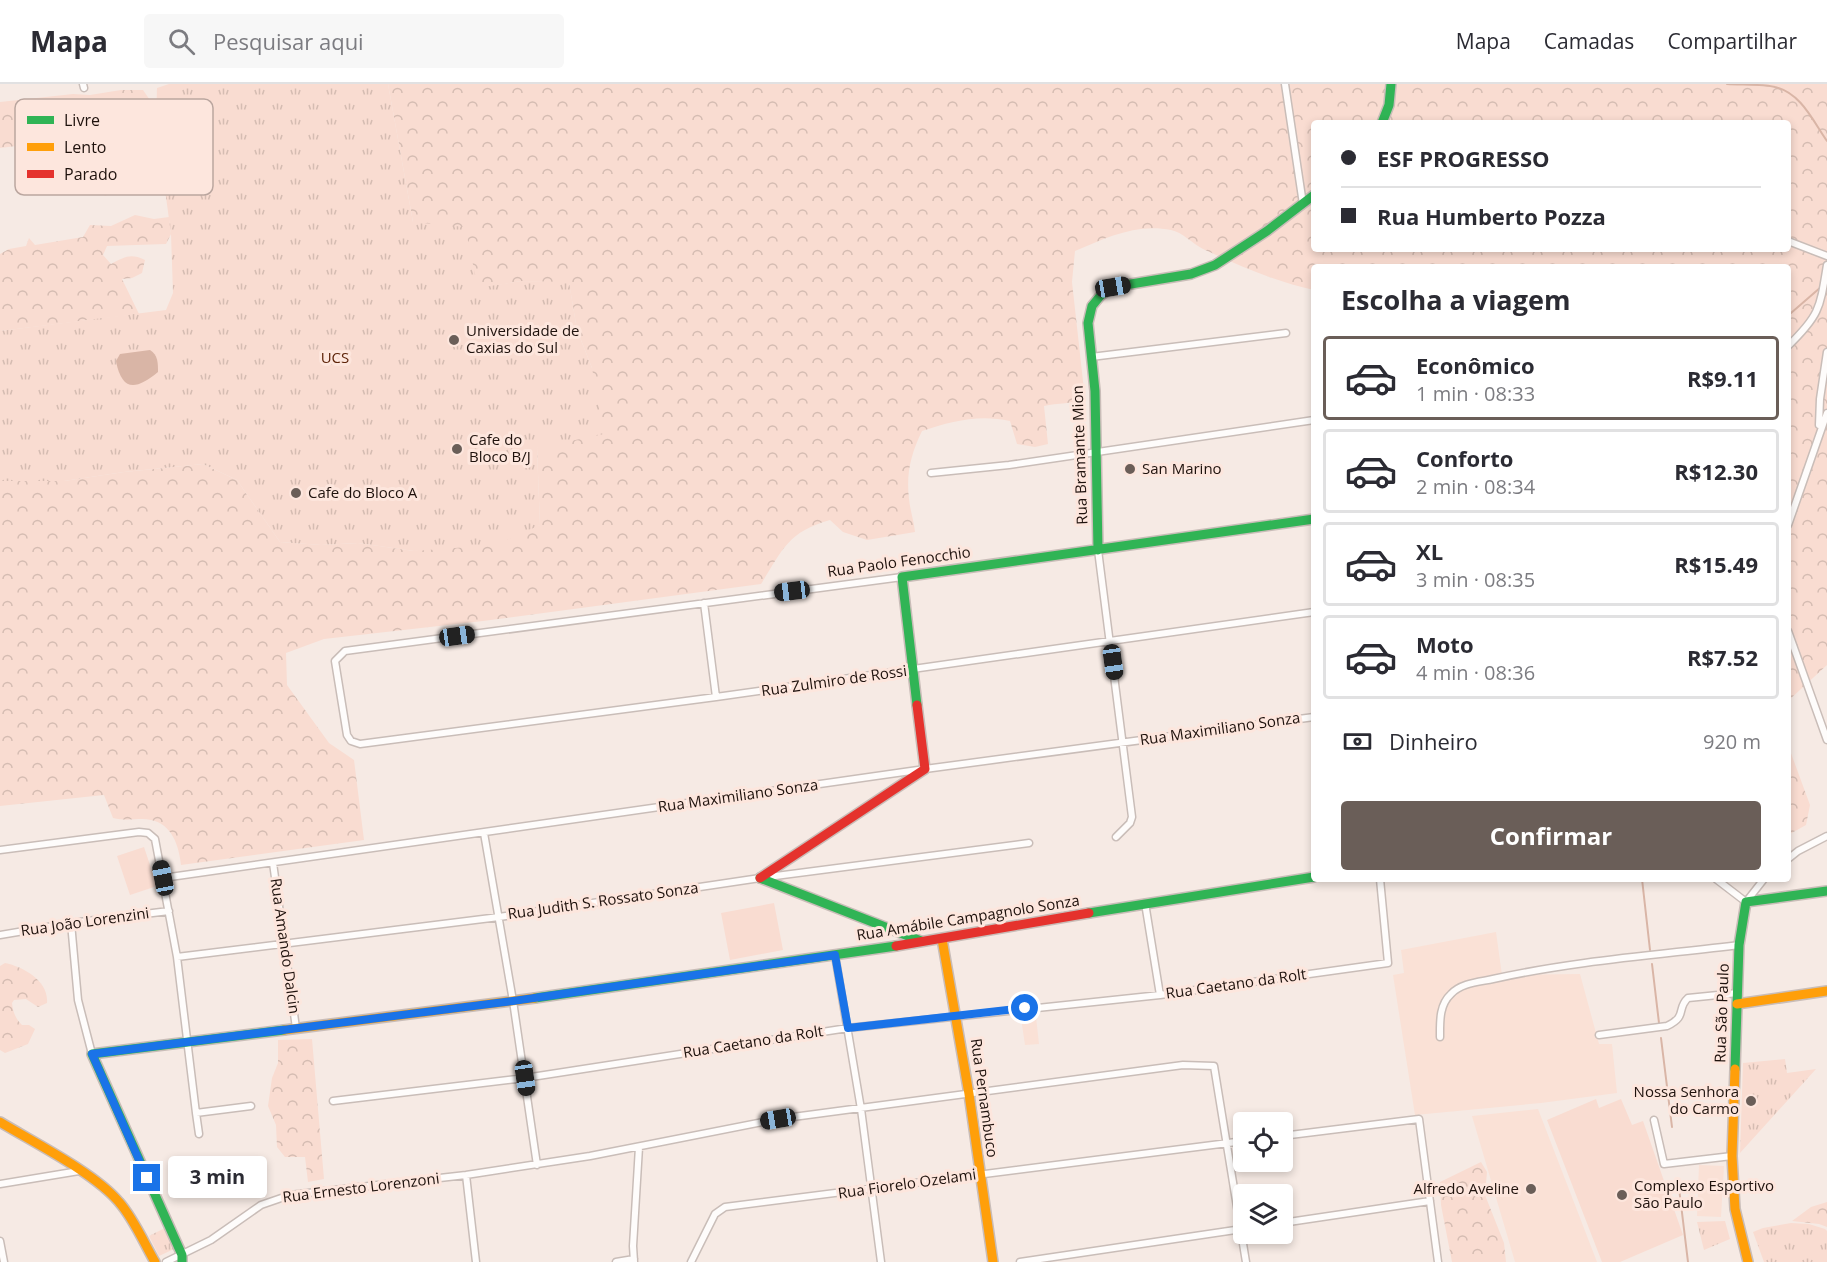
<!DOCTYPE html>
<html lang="pt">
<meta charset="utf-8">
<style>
body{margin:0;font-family:"Open Sans",sans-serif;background:#f7f7f7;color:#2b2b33;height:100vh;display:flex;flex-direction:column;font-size:22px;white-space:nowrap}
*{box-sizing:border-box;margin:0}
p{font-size:20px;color:#7c7c81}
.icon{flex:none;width:33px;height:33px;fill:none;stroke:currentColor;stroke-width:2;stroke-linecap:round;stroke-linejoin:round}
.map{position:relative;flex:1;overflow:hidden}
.drawer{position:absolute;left:1311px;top:180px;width:480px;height:618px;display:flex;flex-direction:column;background:#fff;border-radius:6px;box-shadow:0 3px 9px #0003}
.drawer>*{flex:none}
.hud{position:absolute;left:1311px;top:36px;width:480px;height:132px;border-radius:6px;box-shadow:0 3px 9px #0003;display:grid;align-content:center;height:132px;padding:0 30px;background:#fff}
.tools{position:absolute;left:1233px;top:1028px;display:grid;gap:12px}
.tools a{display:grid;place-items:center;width:60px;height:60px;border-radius:6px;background:#fff;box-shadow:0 3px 9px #0003;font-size:30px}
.end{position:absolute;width:27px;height:27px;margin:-14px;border:8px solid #1a73e8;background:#fff;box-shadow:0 0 0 3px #fff}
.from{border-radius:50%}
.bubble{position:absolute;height:42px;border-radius:6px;background:#fff;box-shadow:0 3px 9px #0003;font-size:20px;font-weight:700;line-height:42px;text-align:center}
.car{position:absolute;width:18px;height:36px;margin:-18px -9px;border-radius:8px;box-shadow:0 0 4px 2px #0007;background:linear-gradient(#222 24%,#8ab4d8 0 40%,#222 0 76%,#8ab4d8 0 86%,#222 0)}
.hud b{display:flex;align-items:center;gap:21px;height:57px;font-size:22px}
.hud b+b{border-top:2px solid #e1e1e2}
.hud i{width:15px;height:15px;background:#2b2b33}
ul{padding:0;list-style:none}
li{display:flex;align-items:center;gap:18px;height:84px;margin:0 12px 9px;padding:0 18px;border:3px solid #e1e1e2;border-radius:6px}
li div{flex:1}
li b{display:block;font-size:22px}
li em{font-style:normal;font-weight:700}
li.current{border-color:#6a5e58}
li>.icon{width:54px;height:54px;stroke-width:1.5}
h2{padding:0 30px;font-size:27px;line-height:72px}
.pay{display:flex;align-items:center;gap:15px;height:66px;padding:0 30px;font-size:22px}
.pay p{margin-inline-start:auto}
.primary-button{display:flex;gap:12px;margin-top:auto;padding:12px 30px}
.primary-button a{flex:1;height:69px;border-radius:6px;background:#6a5e58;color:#fff;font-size:24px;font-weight:700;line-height:69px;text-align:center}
header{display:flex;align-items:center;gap:36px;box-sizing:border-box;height:84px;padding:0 30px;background:#fff;border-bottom:2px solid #e1e1e2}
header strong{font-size:28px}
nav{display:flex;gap:33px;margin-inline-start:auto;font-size:21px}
.search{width:420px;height:54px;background:#f7f7f7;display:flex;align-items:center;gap:15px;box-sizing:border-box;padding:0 21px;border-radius:6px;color:#7c7c81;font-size:22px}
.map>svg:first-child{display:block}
.built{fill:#fae1d6}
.green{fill:#f9dcd1}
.forest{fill:url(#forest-crowns);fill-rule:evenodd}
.park{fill:url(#park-tufts)}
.water{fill:#d9b5a6}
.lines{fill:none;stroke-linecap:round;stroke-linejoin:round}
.stream{stroke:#d9b5a6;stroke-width:2}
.street-casing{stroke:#c9bdb8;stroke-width:9}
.fast-casing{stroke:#c9bdb8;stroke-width:12}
.slow-casing{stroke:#c9bdb8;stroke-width:12}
.jam-casing{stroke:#c9bdb8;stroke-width:12}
.street{stroke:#fefcfb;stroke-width:6}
.fast{stroke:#30b455;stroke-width:9}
.slow{stroke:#ff9f0a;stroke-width:9}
.jam{stroke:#e5322d;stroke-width:9}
.route{stroke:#1a73e8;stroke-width:8}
.poi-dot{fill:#6a5e58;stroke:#fde6dd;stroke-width:2}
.labels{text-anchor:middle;stroke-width:6;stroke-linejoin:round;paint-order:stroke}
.poi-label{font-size:15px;fill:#1f120d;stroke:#fde6dd;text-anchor:start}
.park-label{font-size:15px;fill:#5d2308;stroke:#fde6dd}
.street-label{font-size:15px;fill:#1f120d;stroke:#fde6dd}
.key{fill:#fde6dd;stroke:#baa69f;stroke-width:1.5}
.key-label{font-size:16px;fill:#1f120d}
</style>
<header>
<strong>Mapa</strong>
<div class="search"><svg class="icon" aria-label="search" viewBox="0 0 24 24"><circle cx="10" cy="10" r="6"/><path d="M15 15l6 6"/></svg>Pesquisar aqui</div>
<nav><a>Mapa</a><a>Camadas</a><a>Compartilhar</a></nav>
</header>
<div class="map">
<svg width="1827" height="1178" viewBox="0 0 1827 1178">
<defs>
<pattern id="forest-crowns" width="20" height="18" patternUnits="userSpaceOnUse" patternTransform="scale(1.5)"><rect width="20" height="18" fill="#f9dcd1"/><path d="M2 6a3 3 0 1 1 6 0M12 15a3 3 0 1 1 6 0" fill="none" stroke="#d5bcb2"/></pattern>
<pattern id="park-tufts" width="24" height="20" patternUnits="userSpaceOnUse" patternTransform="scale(1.5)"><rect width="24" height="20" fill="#f9dcd1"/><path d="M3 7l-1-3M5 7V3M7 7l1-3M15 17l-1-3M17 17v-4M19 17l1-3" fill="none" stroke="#d5bcb2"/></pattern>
</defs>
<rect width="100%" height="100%" fill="#f6eae4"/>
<path class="built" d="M 1496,848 L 1502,891 L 1580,890 L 1599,960 L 1612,960 L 1617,1009 L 1541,1019 L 1415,1031 L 1393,891 L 1404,889 L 1401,866 Z
M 1036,933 L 1039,960 L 1025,961 L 1021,934 Z
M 1538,1025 L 1597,1178 L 1515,1178 L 1472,1032 Z
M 1699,1081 L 1724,1082 L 1721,1133 L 1697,1132 Z"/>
<path class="green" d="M 108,73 L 122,103 L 105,112 L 90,81 Z
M 144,763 L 157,802 L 130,811 L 117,772 Z
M 774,819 L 783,866 L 730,876 L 721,829 Z
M 1596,1015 L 1599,1024 L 1621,1015 L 1632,1041 L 1643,1037 L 1683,1151 L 1620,1178 L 1602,1178 L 1547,1036 Z"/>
<path class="forest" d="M 388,0 L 1827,0 L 1827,581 L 1788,617 L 1788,183 L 1314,183 L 1314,206 C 1273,197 1240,182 1203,165 C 1193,160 1182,148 1171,146 C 1136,139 1106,154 1075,167 L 1072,198 L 1085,315 C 1074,320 1057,319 1044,322 L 1048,360 L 1035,363 L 1017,360 L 1010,337 C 979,330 952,337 922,347 C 911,370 906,389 909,415 C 910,426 914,437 915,448 L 867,456 L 843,448 L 830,436 C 788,448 783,465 761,500 L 483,537 L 324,555 L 286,569 L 287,601 L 329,659 L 354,676 L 364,756 L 181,781 C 179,762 172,740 151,736 C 140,733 128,738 113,734 L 104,711 L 0,722 L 0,397 L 64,397 L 124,388 L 203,380 L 237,396 L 280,458 L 321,461 L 358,459 L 414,467 L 540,441 L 537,364 L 592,284 L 577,246 L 569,199 L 521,197 L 477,205 L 413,138 ZM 1314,39 L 1788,39 L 1788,165 L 1314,165 Z
M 121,6 L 143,6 L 154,22 L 154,50 L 133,53 L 103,46 L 67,51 L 65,56 L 0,64 L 0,18 L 73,10 L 90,11 Z
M 135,131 L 154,135 L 169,133 L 171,150 L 166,160 L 107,162 L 103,171 L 111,180 C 125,173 130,169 145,176 L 142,189 L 132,194 L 122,195 L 139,230 L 0,247 L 0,170 L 9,165 L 26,162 L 29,154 L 35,161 L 83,153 L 90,141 L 111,142 Z
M 1788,661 L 1810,721 L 1806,741 L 1788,751 Z
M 5,879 C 24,883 49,897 47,919 L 38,923 L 26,915 L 14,916 L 12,919 C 13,928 15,934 22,941 L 29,941 L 35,945 L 28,960 L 5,969 L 0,966 L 0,882 Z
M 312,955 L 324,1095 L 308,1098 L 305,1073 L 285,1073 L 277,1063 L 276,1041 L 268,1022 L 272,994 L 278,979 L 278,956 Z
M 1481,1078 L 1487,1088 L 1485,1111 L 1504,1159 L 1506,1178 L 1452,1178 L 1441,1121 L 1440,1098 Z
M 1827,1118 L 1827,1143 L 1819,1140 L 1792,1137 L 1811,1123 Z"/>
<path class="park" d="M 169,0 L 388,0 L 413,138 L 465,143 L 478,204 L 521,197 L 569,198 L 577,246 L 592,284 L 604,350 L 537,364 L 540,441 L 495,461 L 414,467 L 358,459 L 321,461 L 280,458 L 237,396 L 203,380 L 124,388 L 64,397 L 0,397 L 0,247 L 166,226 L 173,209 L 171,150 L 156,39 L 157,4 Z
M 1785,975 L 1787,989 L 1816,985 L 1740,1069 L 1743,979 Z
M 1725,1137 L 1730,1155 L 1704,1166 L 1697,1138 Z
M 1791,1139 L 1809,1140 L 1825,1145 L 1827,1147 L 1827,1178 L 1764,1178 L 1753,1148 L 1763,1144 Z
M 165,1144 L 174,1165 L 159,1172 L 149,1152 Z"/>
<path class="water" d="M 150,266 C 158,271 158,279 158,288 C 136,306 122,308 116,277 L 120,270 Z"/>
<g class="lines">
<path class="stream" d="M 1727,0 C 1740,1 1764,0 1775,3 C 1801,9 1813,37 1827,57
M 1788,229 L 1791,229 L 1821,203
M 1642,795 L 1650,866
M 1652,880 L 1659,939
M 1661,954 L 1672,1043
M 1679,1104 L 1688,1178"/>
<g class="street-casing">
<path id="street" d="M 83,0 L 84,4
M 1285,0 L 1303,120
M 1788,157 L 1827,172
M 1788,262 C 1820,231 1820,224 1827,181
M 1091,273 L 1286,249
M 1819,341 L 1820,315 L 1827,268
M 931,389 L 1009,381 L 1314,336
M 1788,441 L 1827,329
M 1098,466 L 1132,733 L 1130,739 L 1116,753
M 902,493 L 345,567 L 335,577 L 347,651 L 351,657 L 360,660 L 716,613 L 1314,528
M 704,519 L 716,613
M 1788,547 L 1827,656
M 484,749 L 513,917 L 537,1081
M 0,766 L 139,748 L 148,749 L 155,755 L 177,873 L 196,1029 L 251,1022
M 1788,775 L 1798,767 L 1827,752
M 273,779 L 296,944
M 163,794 L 925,685 L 1314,633
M 1716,795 L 1746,818 L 1764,795
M 1145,819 L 1160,911
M 71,839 L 78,916 L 92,970
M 0,851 L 71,839 L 169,827
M 835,871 L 861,1025 L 881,1178
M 177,873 L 499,833 L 760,794 L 1029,759
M 1599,951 L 1667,942 C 1688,932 1676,925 1688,914 L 1738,909
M 1440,953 C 1440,938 1439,921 1451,910 C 1461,899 1479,898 1493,895 C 1574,877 1657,871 1739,861
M 333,1017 L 525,994 L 848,944 L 1160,911 L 1388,879 L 1380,795
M 196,1029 L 199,1050
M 1654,1036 L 1664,1080 L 1732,1072
M 1282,1052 L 1419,1035 L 1438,1178
M 466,1091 L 476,1178
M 0,1100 L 79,1087
M 1282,1139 L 1430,1117
M 0,1157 L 4,1178
M 166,1178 L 211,1156 L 261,1121 L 290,1111 L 466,1091 L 590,1072 L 778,1035 L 1183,981 L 1214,982 L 1246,1178
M 616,1178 L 634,1175
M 634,1178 L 633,1162 L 639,1063
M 691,1178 L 715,1130 L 725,1123 L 1244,1057
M 1020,1178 L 1242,1145"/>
</g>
<g class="fast-casing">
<path id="fast" d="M 1382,39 L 1389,21 L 1391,0
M 1098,466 L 1095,307 L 1088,239 L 1092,222 L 1101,211 L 1113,203 L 1191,190 L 1215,181 L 1267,147 L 1314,111
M 917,621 L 902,493 L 1314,435
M 760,794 L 921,857
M 1089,829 L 1314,793
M 535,914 L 896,862
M 1735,985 L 1739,861 L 1746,818 L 1827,807
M 182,1178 L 182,1171 L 92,970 L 284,946"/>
</g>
<g class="slow-casing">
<path id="slow" d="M 942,855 L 969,1010 L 993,1178
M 1737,920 L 1827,907
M 284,946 L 535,914
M 1735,985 L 1732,1072 L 1735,1125 L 1748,1178
M 0,1038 C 33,1058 95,1089 119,1118 C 134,1135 144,1159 155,1178"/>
</g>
<g class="jam-casing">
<path id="jam" d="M 760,794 L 925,685 L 917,621
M 896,862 L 1089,829"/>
</g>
<use href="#street" class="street"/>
<use href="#fast" class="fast"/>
<use href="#slow" class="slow"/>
<use href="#jam" class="jam"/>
</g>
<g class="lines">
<path class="route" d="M 147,1094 L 92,970 L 513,917 L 835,871 L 848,944 L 1025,924"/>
</g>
<g class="poi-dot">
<circle cx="454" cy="256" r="6"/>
<circle cx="457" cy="365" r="6"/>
<circle cx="1130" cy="385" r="6"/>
<circle cx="296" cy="409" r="6"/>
<circle cx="1751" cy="1017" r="6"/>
<circle cx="1531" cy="1105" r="6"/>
<circle cx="1622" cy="1111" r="6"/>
</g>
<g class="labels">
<g class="poi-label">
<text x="466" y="252">Universidade de<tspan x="466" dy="17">Caxias do Sul</tspan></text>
<text x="469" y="361">Cafe do<tspan x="469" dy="17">Bloco B/J</tspan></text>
<text x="1142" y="390">San Marino</text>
<text x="308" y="414">Cafe do Bloco A</text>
<text x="1739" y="1013" text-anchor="end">Nossa Senhora<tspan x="1739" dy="17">do Carmo</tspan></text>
<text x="1634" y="1107">Complexo Esportivo<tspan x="1634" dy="17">São Paulo</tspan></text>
<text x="1519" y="1110" text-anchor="end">Alfredo Aveline</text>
</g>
<g class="park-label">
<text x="335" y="279">UCS</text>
</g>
<g class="street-label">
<text transform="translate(1080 371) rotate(-92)" y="5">Rua Bramante Mion</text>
<text transform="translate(899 478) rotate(-8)" y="5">Rua Paolo Fenocchio</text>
<text transform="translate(834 597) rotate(-8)" y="5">Rua Zulmiro de Rossi</text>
<text transform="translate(1220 645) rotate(-8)" y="5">Rua Maximiliano Sonza</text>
<text transform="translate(738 712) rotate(-8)" y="5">Rua Maximiliano Sonza</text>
<text transform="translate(603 817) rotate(-8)" y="5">Rua Judith S. Rossato Sonza</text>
<text transform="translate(968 834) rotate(-9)" y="5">Rua Amábile Campagnolo Sonza</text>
<text transform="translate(85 838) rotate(-8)" y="5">Rua João Lorenzini</text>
<text transform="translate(285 862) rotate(82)" y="5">Rua Amando Dalcin</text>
<text transform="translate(1236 900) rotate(-8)" y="5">Rua Caetano da Rolt</text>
<text transform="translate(1722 929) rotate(-88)" y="5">Rua São Paulo</text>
<text transform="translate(753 958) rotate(-9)" y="5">Rua Caetano da Rolt</text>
<text transform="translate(984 1014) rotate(82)" y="5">Rua Pernambuco</text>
<text transform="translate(907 1100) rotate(-8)" y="5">Rua Fiorelo Ozelami</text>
<text transform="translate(361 1104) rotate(-7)" y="5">Rua Ernesto Lorenzoni</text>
</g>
</g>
<rect x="15" y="15" width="198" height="96" rx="9" class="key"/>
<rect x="27" y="32" width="27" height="8" fill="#30b455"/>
<rect x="27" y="59" width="27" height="8" fill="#ff9f0a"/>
<rect x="27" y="86" width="27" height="8" fill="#e5322d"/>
<g class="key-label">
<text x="64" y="42">Livre</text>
<text x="64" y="69">Lento</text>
<text x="64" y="96">Parado</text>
</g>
</svg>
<div class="tools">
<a><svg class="icon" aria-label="locate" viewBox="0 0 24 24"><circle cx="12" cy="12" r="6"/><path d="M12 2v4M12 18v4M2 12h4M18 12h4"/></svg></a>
<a><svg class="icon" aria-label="layers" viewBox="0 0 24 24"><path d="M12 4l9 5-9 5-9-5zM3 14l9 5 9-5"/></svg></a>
</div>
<i class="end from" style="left:1025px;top:924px"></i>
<i class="end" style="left:147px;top:1094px"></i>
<div class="bubble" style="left:168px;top:1072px;width:99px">3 min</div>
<i class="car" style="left:1113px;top:203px;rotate:81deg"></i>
<i class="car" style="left:792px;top:507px;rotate:263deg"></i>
<i class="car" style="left:457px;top:552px;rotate:82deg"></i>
<i class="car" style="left:1113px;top:578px;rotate:172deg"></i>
<i class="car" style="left:163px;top:794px;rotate:349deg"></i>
<i class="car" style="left:525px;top:994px;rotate:172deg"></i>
<i class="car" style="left:778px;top:1035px;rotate:260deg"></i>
<div class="hud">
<b><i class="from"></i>ESF PROGRESSO</b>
<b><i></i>Rua Humberto Pozza</b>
</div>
<section class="drawer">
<h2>Escolha a viagem</h2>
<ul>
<li class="current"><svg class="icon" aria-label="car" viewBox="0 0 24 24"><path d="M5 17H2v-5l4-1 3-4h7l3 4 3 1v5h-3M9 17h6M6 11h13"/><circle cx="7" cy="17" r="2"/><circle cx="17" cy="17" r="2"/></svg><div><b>Econômico</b><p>1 min · 08:33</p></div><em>R$9.11</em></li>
<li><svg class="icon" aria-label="car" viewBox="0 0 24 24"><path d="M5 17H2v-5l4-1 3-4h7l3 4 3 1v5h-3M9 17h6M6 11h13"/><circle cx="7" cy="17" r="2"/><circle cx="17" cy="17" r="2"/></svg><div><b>Conforto</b><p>2 min · 08:34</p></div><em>R$12.30</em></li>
<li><svg class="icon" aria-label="car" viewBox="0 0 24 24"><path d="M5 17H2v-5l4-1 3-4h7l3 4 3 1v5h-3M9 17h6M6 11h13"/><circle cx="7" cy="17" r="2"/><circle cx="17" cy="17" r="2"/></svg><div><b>XL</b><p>3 min · 08:35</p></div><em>R$15.49</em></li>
<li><svg class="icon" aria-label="car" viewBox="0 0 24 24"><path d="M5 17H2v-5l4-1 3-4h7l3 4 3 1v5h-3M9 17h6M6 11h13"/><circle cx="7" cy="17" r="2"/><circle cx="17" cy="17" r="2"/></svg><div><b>Moto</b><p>4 min · 08:36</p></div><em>R$7.52</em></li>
</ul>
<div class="pay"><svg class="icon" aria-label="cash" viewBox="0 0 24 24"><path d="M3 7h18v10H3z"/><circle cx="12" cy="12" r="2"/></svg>Dinheiro<p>920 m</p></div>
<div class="primary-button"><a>Confirmar</a></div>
</section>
</div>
